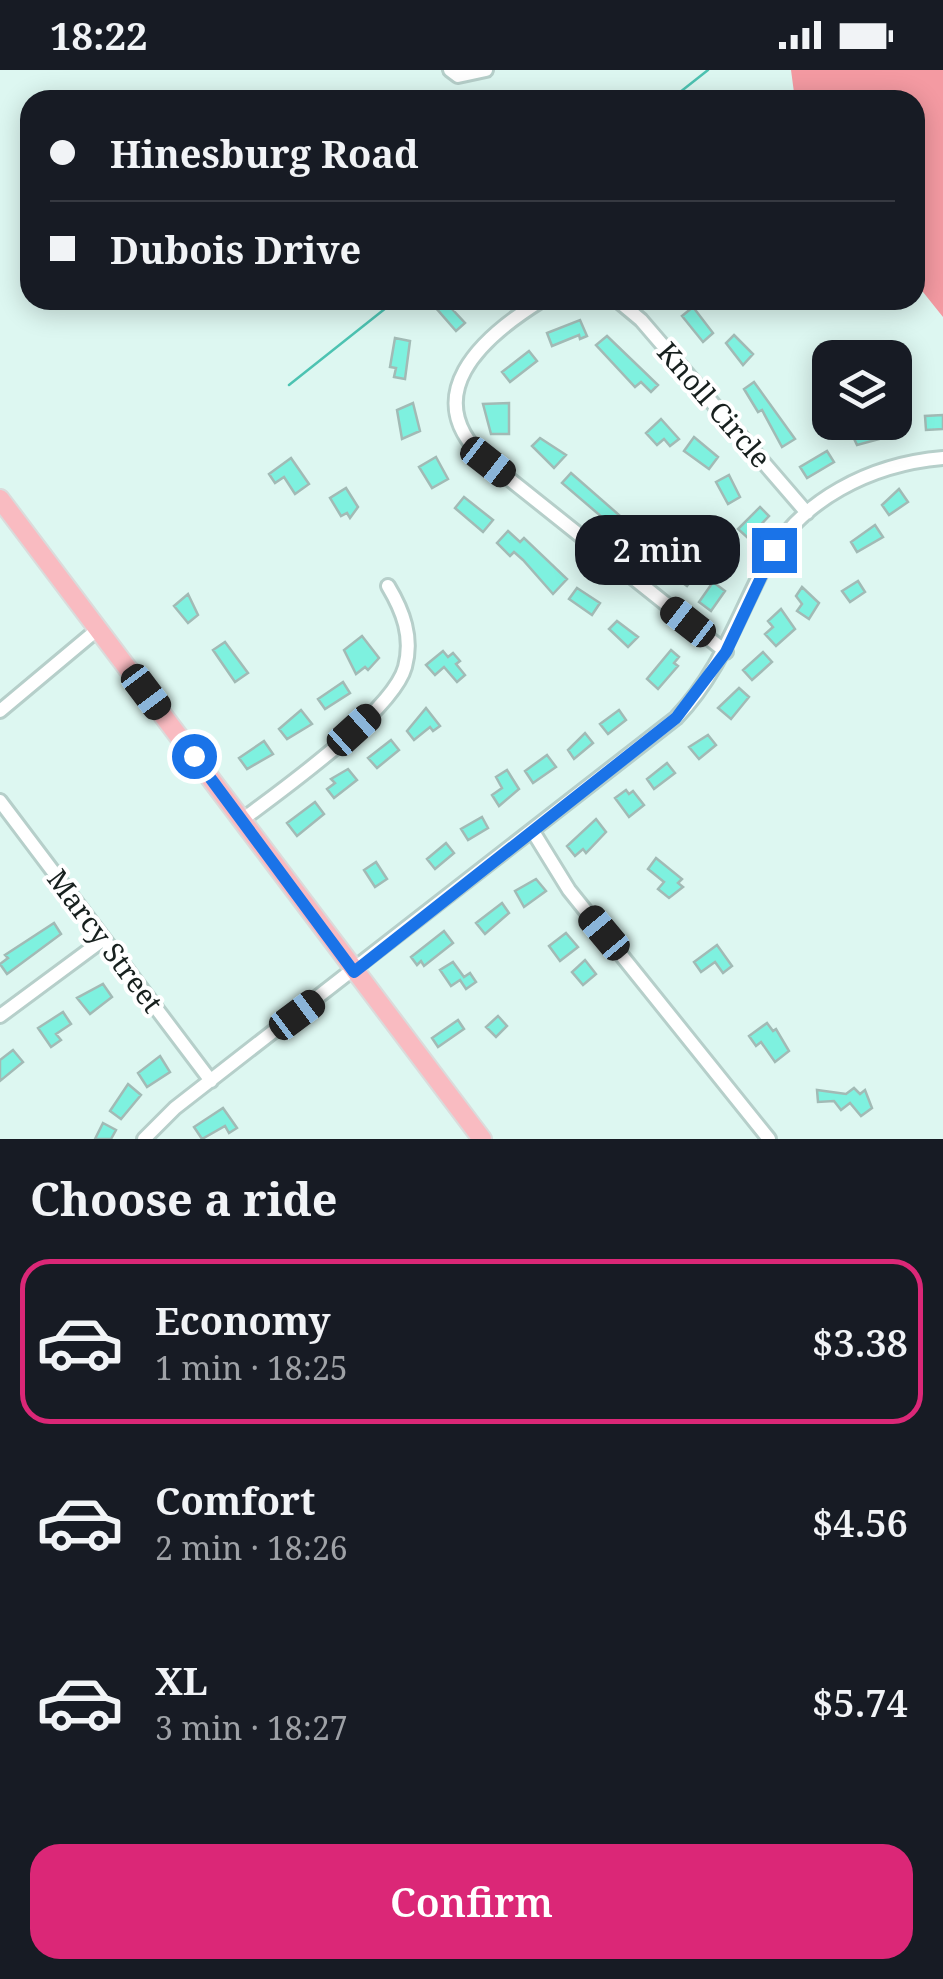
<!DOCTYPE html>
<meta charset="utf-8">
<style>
body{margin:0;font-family:"Noto Serif",serif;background:#242831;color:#f1f3f6;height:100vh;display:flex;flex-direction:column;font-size:38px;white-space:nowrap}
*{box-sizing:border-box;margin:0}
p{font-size:32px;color:#9ea1a6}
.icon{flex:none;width:55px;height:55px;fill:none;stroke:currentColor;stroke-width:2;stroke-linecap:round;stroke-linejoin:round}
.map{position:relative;height:1069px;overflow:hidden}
.panel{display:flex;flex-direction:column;background:#171b24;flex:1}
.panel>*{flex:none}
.hud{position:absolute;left:20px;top:20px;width:905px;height:220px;border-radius:30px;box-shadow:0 5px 25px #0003;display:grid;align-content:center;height:220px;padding:0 30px;background:#171b24}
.fabs{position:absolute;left:812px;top:270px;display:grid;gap:20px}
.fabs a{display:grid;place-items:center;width:100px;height:100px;border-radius:20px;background:#171b24;box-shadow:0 5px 25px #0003;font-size:50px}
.end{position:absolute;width:45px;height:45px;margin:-22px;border:12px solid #1a73e8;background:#fff;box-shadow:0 0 0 5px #fff}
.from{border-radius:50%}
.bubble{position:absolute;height:70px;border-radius:30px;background:#171b24;box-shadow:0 5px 25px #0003;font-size:32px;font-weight:600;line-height:70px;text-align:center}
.car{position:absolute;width:30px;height:60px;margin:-30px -15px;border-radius:12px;box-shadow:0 0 8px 2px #0007;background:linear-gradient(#222 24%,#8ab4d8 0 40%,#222 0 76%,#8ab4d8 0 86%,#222 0)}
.hud b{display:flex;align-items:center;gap:35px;height:95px;font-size:38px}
.hud b+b{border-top:2px solid #363941}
.hud i{width:25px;height:25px;background:#f1f3f6}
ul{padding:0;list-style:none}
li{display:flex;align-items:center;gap:30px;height:165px;margin:0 20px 15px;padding:0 10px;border:5px solid transparent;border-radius:30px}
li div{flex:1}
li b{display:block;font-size:38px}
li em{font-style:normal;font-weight:600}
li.selected{border-color:#db2777}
li>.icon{width:90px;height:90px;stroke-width:1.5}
h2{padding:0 30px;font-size:45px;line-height:120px}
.action{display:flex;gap:20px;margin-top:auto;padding:20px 30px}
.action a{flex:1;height:115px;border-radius:30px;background:#db2777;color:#fff;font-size:40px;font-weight:600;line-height:115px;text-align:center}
.status{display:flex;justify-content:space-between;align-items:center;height:70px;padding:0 50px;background:#171b24;direction:ltr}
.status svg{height:28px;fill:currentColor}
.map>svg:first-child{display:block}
.forest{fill:#f49aa2}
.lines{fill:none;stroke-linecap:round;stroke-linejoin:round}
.stream{stroke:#4dc3b2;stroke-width:2.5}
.building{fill:#7ef1df;stroke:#a2bab5;stroke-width:2.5}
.minor-casing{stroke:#b6cfca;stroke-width:18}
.major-casing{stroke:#dadbdb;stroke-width:22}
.minor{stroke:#fff;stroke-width:12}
.major{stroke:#f9bbc1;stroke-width:18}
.route{stroke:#1a73e8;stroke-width:12}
.labels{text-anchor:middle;stroke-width:8;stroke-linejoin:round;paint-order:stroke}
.street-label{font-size:28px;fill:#17201e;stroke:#fff}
</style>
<div class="status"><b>18:22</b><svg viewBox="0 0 49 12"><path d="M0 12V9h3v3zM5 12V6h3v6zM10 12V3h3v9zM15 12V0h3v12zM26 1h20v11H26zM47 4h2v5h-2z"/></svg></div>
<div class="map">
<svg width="943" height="1069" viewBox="0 0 943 1069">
<rect width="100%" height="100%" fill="#ddf7f1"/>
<path class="forest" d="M 791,0 L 943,0 L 943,247 L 915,212 L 915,30 L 795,30 Z"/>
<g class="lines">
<path class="stream" d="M 670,30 L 708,0
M 289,315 L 396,230"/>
</g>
<path class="building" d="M 445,230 L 464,230 L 453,240 L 465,253 L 456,261 L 436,238 Z
M 693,237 L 713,263 L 703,272 L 682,246 Z
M 580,250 L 587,266 L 580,269 L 579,265 L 552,276 L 547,263 Z
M 734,265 L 753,284 L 743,295 L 726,273 Z
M 607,266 L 658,315 L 651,322 L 641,312 L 635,317 L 596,275 Z
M 395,268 L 410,271 L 405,309 L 394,307 L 396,298 L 390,297 Z
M 529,281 L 537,291 L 510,312 L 502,302 Z
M 754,312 L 795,369 L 782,377 L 762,340 L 758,342 L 744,319 Z
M 413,333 L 420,361 L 402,369 L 397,340 Z
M 509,333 L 509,364 L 491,364 L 483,334 Z
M 943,345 L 943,359 L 926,360 L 925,346 Z
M 661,349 L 679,369 L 670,376 L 664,369 L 657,375 L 646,363 Z
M 882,354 L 887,367 L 857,375 L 851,362 Z
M 694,367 L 718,387 L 709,399 L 684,381 Z
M 540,368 L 566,385 L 554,398 L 532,376 Z
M 827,381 L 834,392 L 807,408 L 800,397 Z
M 436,387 L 448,409 L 432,418 L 419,397 Z
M 291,388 L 309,414 L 295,424 L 284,407 L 275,413 L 269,404 Z
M 571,403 L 659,480 L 651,489 L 562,413 Z
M 729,405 L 740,427 L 728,434 L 716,412 Z
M 346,418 L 358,437 L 350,448 L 347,443 L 341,446 L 330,428 Z
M 899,419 L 908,432 L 889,445 L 882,435 Z
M 464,427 L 493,450 L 483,462 L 455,438 Z
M 760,437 L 769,446 L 748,468 L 738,459 Z
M 875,455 L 883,467 L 857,482 L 851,472 Z
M 508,461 L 520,472 L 524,468 L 567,509 L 553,524 L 523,490 L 514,482 L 510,486 L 497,473 Z
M 672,486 L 695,506 L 687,516 L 662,498 Z
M 858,511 L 865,522 L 850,532 L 842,521 Z
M 713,512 L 725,521 L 711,541 L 699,532 Z
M 802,517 L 819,533 L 809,549 L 797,541 L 802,534 L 796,526 Z
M 577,518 L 600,533 L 592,545 L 569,529 Z
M 188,524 L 198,545 L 188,553 L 174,536 Z
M 781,539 L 795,559 L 776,576 L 765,564 L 773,557 L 768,551 Z
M 617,551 L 638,567 L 628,577 L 609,559 Z
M 362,566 L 379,588 L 368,600 L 365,597 L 356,604 L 344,580 Z
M 225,572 L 248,603 L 235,612 L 213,580 Z
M 671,580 L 679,587 L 674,593 L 678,596 L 658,619 L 647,609 Z
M 443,581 L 448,587 L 453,583 L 460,591 L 456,594 L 465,605 L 457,612 L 444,597 L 435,605 L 426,595 Z
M 763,582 L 772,592 L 752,610 L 743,600 Z
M 343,612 L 350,623 L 325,639 L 318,629 Z
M 739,618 L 749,627 L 731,649 L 718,638 Z
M 426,638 L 440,656 L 433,661 L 430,657 L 414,670 L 407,661 Z
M 301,640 L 312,654 L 287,669 L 279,659 Z
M 619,640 L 626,650 L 608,664 L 600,654 Z
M 585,663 L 593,673 L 574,689 L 568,680 Z
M 708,665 L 716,675 L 699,689 L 689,677 Z
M 391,670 L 399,680 L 377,698 L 368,688 Z
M 264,671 L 273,684 L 247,699 L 239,688 Z
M 547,685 L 556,697 L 533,713 L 525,701 Z
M 667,693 L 675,703 L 654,719 L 647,709 Z
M 348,699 L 357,710 L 334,728 L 327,719 L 335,713 L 331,709 Z
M 507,700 L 519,719 L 499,736 L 492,725 L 502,718 L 496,707 Z
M 626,720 L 629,724 L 633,721 L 644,735 L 629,747 L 615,728 Z
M 315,732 L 324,744 L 297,766 L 287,753 Z
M 482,747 L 488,758 L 468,770 L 461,759 Z
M 596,749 L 606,762 L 586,783 L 583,779 L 575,786 L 567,776 Z
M 446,773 L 454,783 L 435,799 L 427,789 Z
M 656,788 L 682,809 L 678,813 L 683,817 L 669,828 L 658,819 L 664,812 L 648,799 Z
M 376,792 L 387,809 L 375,817 L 364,800 Z
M 536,809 L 546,821 L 524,837 L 515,821 Z
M 502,833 L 509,843 L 485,864 L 476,853 Z
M 54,853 L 61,864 L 7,904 L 0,894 L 8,888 L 5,885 Z
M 444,861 L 453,873 L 424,896 L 421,891 L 417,895 L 411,887 Z
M 566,863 L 578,877 L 560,891 L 549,876 Z
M 717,875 L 732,896 L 723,903 L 715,892 L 701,902 L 694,892 Z
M 585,890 L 596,904 L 583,915 L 572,902 Z
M 453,892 L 464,907 L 470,903 L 476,912 L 466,919 L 460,910 L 451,916 L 440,900 Z
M 103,914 L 112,927 L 90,944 L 77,928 Z
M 63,942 L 71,954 L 56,964 L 61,970 L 51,977 L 38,958 Z
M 498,946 L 507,956 L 496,967 L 486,957 Z
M 458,950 L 464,959 L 438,977 L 432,968 Z
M 767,953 L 773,961 L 776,959 L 789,981 L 775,992 L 761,972 L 756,976 L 749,966 Z
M 13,980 L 23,992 L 0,1011 L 0,990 Z
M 160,986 L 170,1002 L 147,1017 L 138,1003 Z
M 128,1014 L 141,1025 L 121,1049 L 110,1041 Z
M 854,1018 L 860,1024 L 865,1020 L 872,1038 L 861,1046 L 850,1033 L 841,1040 L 834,1031 L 818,1032 L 817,1020 L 846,1024 Z
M 223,1038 L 237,1058 L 229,1063 L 225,1056 L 202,1069 L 194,1057 Z
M 103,1053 L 116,1060 L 111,1069 L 95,1069 Z"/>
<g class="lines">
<g class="minor-casing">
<path id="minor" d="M 450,0 L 458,6 L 486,0
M 542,230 C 482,267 414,327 488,392 L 726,582
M 617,230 L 641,250 L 807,443
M 0,641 L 98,559
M 0,731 L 211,1011
M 242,750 C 282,720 393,641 405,597 C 413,567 403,541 388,516
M 532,760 L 569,820 L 769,1069
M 0,946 L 104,869
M 144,1069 L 175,1038 L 676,648 C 720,602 736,550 765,495 C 799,429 872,394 943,388"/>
</g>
<g class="major-casing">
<path id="major" d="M 0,429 L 482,1069"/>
</g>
<use href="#minor" class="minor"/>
<use href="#major" class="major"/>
</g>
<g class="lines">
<path class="route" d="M 194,686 L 354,902 L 676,648 L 726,582 L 774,480"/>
</g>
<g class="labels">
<g class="street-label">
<text transform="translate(714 335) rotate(49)" y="10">Knoll Circle</text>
<text transform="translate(105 871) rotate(53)" y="10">Marcy Street</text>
</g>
</g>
</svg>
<div class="fabs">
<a><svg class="icon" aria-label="layers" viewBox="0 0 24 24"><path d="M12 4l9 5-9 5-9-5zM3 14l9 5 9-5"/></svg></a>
</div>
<i class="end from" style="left:194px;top:686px"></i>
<i class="end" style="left:774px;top:480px"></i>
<div class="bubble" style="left:575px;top:445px;width:165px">2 min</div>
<i class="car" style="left:488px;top:392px;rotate:128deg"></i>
<i class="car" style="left:688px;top:552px;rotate:308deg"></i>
<i class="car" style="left:146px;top:622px;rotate:143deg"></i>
<i class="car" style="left:354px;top:660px;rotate:48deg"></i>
<i class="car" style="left:604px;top:863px;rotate:320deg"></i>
<i class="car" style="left:297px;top:945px;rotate:53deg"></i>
<div class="hud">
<b><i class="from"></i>Hinesburg Road</b>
<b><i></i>Dubois Drive</b>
</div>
</div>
<section class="panel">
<h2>Choose a ride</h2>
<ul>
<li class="selected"><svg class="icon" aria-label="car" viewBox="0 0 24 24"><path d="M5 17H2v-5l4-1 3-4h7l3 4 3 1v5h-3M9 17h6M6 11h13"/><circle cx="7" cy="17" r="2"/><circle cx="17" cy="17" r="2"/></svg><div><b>Economy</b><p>1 min · 18:25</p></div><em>$3.38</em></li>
<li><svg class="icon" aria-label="car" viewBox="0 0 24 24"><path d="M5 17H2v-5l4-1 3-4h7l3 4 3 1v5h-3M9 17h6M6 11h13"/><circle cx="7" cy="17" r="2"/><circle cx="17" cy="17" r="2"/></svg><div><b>Comfort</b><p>2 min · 18:26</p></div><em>$4.56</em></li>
<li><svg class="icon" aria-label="car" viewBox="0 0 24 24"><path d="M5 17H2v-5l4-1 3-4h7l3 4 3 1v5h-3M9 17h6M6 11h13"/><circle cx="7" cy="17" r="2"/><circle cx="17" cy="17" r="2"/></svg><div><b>XL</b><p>3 min · 18:27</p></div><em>$5.74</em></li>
</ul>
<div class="action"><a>Confirm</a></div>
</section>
